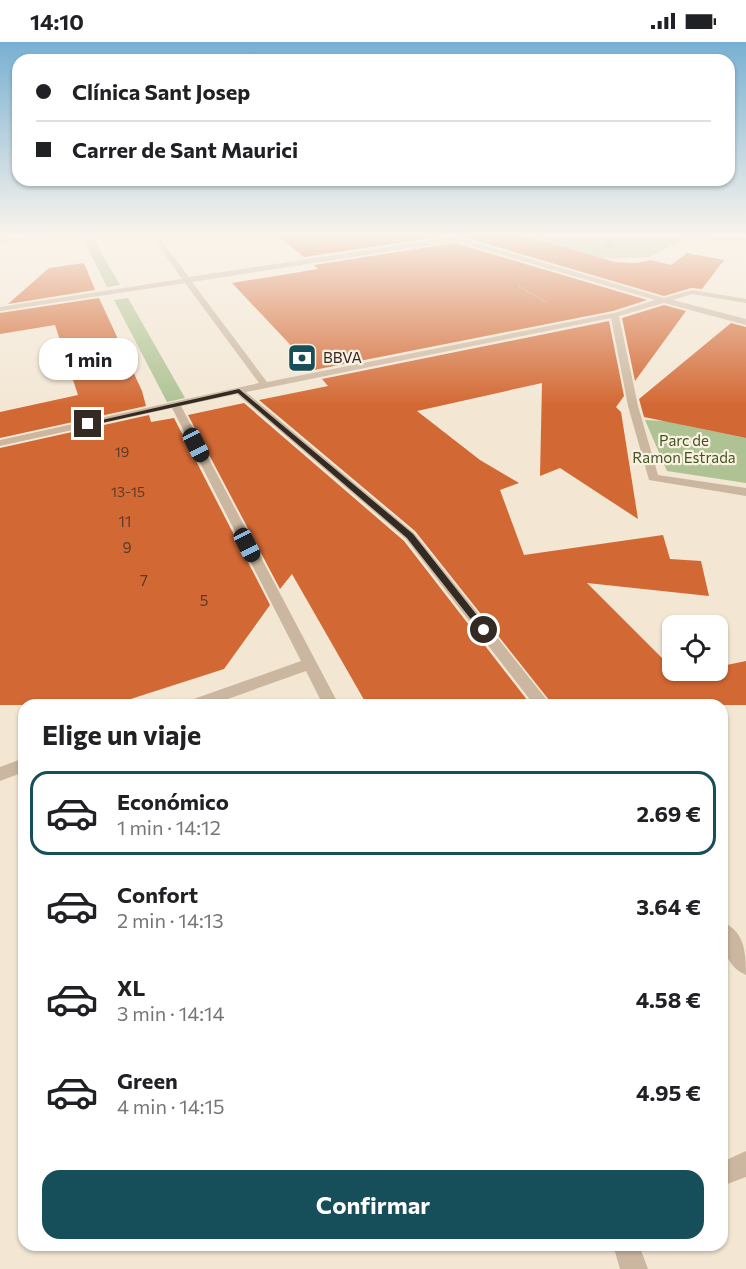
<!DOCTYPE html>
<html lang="es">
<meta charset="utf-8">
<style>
body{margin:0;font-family:Commissioner,sans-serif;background:#f2f2f2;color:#202124;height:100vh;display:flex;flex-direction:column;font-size:22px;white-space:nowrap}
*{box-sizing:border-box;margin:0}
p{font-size:20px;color:#757577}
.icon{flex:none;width:33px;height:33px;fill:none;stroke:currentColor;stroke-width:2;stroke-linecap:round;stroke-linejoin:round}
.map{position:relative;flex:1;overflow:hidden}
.side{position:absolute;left:18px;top:657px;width:710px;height:552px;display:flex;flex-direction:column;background:#fff;border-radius:18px;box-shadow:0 2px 4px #0004}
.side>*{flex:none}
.banner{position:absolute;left:12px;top:12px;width:723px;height:132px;border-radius:18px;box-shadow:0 2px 4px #0004;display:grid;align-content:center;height:132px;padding:0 24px;background:#fff}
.fabs{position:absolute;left:662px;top:573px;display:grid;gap:12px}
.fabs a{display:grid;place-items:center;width:66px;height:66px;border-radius:12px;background:#fff;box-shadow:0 2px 4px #0004;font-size:30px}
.end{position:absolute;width:27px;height:27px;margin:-14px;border:8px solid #342a24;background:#fff;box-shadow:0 0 0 3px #fff}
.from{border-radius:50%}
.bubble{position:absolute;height:42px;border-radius:18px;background:#fff;box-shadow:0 2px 4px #0004;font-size:20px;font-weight:700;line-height:42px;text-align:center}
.car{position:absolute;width:18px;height:36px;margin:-18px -9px;border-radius:8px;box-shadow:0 0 4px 2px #0007;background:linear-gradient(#222 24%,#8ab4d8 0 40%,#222 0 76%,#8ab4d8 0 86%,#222 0)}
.banner b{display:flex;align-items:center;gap:21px;height:57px;font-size:22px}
.banner b+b{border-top:2px solid #e0e0e0}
.banner i{width:15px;height:15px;background:#202124}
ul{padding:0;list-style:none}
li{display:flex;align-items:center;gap:18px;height:84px;margin:0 12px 9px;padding:0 12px;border:3px solid transparent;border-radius:18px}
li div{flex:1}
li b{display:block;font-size:22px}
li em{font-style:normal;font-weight:700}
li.selected{border-color:#164e59}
li>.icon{width:54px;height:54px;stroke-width:1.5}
h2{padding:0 24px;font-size:27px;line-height:72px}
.button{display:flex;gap:12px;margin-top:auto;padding:12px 24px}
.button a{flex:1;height:69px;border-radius:18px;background:#164e59;color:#fff;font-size:24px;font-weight:700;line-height:69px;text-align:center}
.status{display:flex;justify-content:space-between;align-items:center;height:42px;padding:0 30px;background:#fff;direction:ltr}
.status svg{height:16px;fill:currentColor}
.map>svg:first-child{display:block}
.green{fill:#aec293}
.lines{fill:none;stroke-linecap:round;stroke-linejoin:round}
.stream{stroke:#71a9b2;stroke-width:14}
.building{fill:#d26833}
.path{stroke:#b7a18a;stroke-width:1.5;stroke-dasharray:1.5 1.5;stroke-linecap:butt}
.minor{fill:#cbb7a0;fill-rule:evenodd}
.route{fill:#342a24}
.labels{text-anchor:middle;stroke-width:4.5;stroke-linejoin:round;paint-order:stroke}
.far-number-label{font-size:14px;fill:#5c3a28}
.far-poi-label{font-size:15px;fill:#342a24;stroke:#faf1e0;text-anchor:start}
.far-park-label{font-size:15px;fill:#3f5425;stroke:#faf1e0}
.number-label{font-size:15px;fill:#5c3a28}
</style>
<div class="status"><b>14:10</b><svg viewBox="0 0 49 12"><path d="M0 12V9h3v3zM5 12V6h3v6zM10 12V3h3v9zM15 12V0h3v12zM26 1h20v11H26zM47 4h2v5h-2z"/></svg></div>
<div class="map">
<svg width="746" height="1227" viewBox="0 0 746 1227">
<rect width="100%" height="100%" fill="#f3e7d4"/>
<path class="green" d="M 91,193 L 120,243 L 107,245 L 82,194 Z
M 537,193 L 746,193 L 746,199 L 686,197 L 649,215 L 613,216 L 572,214 Z
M 128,256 L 185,356 L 167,360 L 114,258 Z
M 645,378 L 683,380 L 683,383 L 746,396 L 746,441 L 667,429 Z"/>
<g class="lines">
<path class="stream" d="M 607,193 L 609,199"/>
</g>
<path class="building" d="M 277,193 L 438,193 L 439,195 L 304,215 Z
M 456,193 L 522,193 L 615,220 L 636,221 L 651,218 L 671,223 L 687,211 L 724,218 L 702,247 L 691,246 L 664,254 Z
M 455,201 L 647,258 L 613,269 L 314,328 L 232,241 L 318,227 L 314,223 Z
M 84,221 L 95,248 L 8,262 L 49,226 Z
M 99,256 L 142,349 L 146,364 L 0,396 L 0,370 L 78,353 L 55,283 L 0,292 L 0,271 Z
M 664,263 L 686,269 L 635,339 L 622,276 Z
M 609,279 L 624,354 L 616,365 L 621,370 L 638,477 L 560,426 L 540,434 L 542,341 L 417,369 L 480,418 L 519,441 L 500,448 L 524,513 L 663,493 L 670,517 L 701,519 L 709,554 L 587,541 L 679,633 L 701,628 L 717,628 L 717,625 L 746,619 L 746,663 L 553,663 L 415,489 L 259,358 L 328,344 L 322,337 Z
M 731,281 L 746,285 L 746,396 L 644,375 L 639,357 Z
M 244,361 L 404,499 L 531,663 L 367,663 L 292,532 L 280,547 L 188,373 Z
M 149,373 L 151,380 L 174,376 L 270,563 L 224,627 L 112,663 L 0,663 L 0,406 Z"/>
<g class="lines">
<path class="path" d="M 519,244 L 546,260"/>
<path class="minor" d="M 40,193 L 55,193 L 0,202 L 0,198 Z
M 151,193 L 157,193 L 189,235 L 446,196 L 440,193 L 449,193 L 664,256 L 692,248 L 746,257 L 746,261 L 692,252 L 673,258 L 746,277 L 746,283 L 664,261 L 619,274 L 638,364 L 658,433 L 746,446 L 746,454 L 649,438 L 628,364 L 611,276 L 246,350 L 414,491 L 551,663 L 534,663 L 406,497 L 237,352 L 181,364 L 339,663 L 323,663 L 306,629 L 211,663 L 186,663 L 188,659 L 301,619 L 172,366 L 0,404 L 0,398 L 259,341 L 185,241 L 0,269 L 0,265 L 182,237 ZM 455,199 L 655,258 L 614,271 L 267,340 L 192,240 Z
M 24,716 L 24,730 L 0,739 L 0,725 Z
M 722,880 C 745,889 746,911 746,933 C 725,924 720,900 722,880 Z
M 746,1109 L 746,1135 L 722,1144 L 722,1120 Z
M 613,1203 L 639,1203 L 648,1227 L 620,1227 Z"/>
</g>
<linearGradient id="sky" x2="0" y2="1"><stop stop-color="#78b0d2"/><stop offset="0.53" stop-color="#faf4ec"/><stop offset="1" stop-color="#faf4ec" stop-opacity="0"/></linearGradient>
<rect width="746" height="364" fill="url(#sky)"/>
<path class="route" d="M 239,347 L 413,492 L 487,586 L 487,590 L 481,590 L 407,496 L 238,351 L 88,384 L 84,382 Z"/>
<defs>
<g id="bank-square" transform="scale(1.5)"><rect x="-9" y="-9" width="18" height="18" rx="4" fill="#164e59" stroke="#faf1e0"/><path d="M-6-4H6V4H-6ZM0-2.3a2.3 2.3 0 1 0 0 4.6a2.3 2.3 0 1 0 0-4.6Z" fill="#fff"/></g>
</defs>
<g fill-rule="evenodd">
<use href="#bank-square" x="302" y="316"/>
</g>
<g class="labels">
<g class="far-number-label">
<text x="122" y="415">19</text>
<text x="128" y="455">13-15</text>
</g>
<g class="far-poi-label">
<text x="323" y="321">BBVA</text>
</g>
<g class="far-park-label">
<text x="684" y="404">Parc de<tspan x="684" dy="17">Ramon Estrada</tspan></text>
</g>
<g class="number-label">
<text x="125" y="485">11</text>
<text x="127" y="511">9</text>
<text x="144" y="544">7</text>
<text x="204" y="564">5</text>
</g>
</g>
</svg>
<div class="fabs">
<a><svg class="icon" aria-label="locate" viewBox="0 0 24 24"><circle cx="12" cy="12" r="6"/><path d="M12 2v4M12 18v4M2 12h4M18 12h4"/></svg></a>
</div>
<i class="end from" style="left:484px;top:588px"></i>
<i class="end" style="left:88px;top:382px"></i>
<div class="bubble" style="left:39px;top:296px;width:99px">1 min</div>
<i class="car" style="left:196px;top:403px;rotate:153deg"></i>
<i class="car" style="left:247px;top:503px;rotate:153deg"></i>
<div class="banner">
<b><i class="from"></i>Clínica Sant Josep</b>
<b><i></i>Carrer de Sant Maurici</b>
</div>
<section class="side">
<h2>Elige un viaje</h2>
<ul>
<li class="selected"><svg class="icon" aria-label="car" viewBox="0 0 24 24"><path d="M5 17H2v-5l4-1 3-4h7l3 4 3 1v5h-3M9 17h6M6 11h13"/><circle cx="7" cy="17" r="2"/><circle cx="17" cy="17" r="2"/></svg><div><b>Económico</b><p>1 min · 14:12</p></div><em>2.69 €</em></li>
<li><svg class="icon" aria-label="car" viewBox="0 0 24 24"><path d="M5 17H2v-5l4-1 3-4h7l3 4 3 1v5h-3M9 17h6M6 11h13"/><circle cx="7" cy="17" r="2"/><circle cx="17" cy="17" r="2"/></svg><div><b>Confort</b><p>2 min · 14:13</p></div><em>3.64 €</em></li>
<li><svg class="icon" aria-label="car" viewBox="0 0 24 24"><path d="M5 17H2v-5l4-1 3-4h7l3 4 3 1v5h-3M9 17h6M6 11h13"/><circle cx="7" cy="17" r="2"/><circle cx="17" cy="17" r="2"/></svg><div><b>XL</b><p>3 min · 14:14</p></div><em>4.58 €</em></li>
<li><svg class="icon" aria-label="car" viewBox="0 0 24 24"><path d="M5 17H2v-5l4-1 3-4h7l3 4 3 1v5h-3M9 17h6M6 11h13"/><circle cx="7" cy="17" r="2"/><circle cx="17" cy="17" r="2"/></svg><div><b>Green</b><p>4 min · 14:15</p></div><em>4.95 €</em></li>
</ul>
<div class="button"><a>Confirmar</a></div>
</section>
</div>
